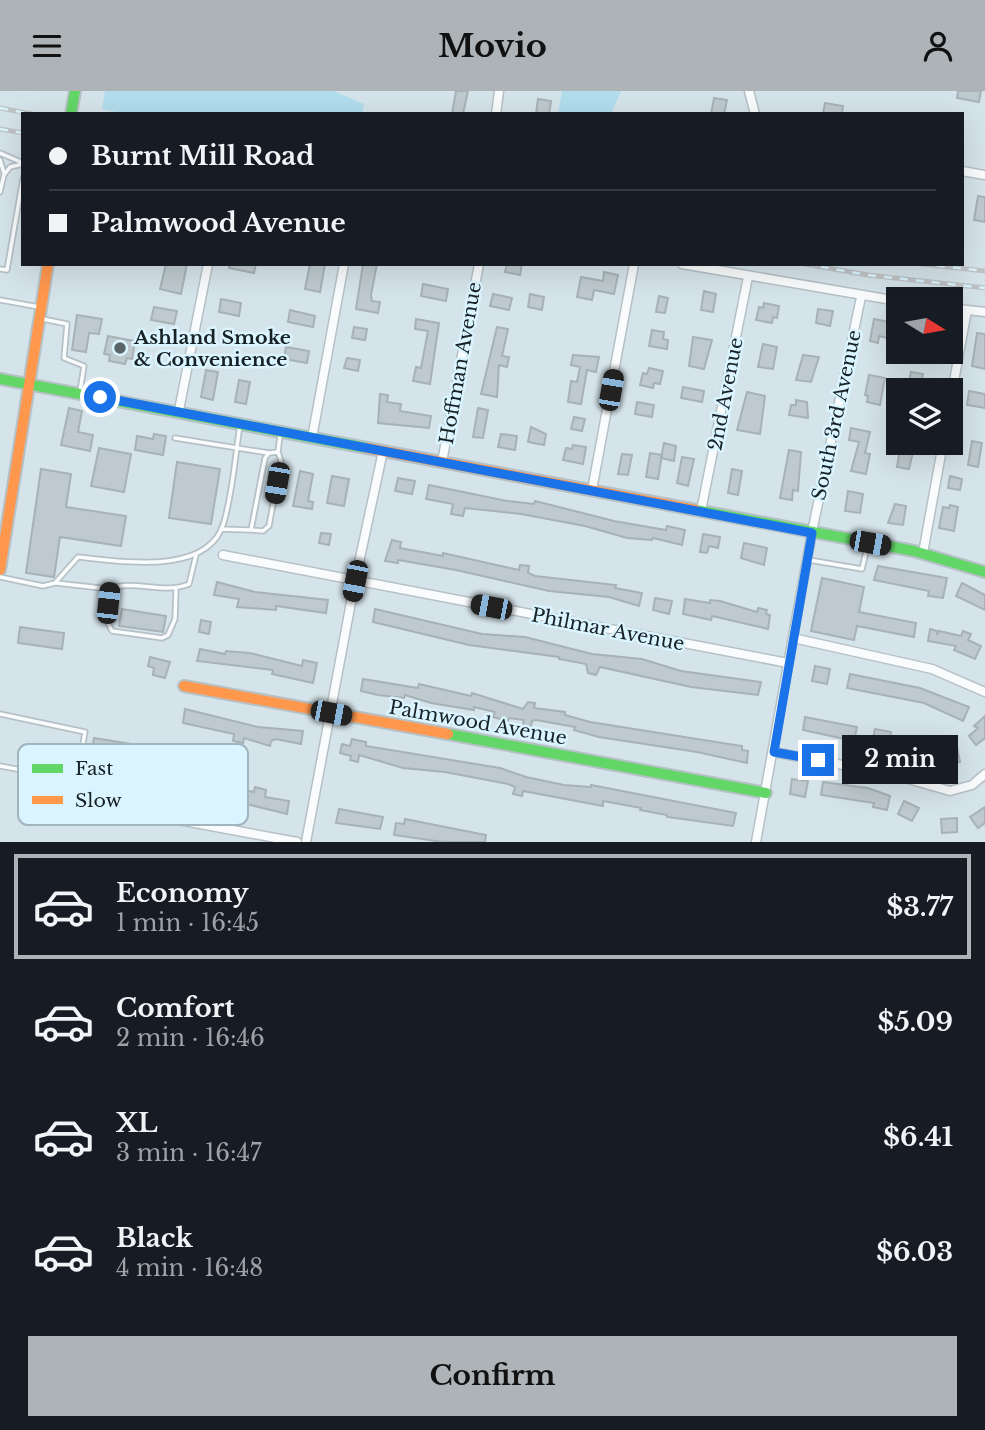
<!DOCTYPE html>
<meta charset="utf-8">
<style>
body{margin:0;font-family:"Libre Baskerville",serif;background:#242831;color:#f1f3f6;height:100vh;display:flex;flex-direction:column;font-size:26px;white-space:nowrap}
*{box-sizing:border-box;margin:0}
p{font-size:23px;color:#9ea1a6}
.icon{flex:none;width:38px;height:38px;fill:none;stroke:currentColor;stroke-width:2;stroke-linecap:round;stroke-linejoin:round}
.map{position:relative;height:751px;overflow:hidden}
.details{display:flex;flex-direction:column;background:#171b24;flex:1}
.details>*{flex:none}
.guide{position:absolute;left:21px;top:21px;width:943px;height:154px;border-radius:0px;box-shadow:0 7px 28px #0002;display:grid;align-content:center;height:154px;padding:0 28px;background:#171b24}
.needle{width:46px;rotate:101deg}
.controls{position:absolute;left:886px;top:196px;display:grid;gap:14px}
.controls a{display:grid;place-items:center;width:77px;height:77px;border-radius:0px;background:#171b24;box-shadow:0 7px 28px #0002;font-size:35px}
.end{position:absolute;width:32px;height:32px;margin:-16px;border:9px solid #1a73e8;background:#fff;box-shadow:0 0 0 4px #fff}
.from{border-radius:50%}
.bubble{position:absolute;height:49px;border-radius:0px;background:#171b24;box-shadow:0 7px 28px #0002;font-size:23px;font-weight:800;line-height:49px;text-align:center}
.car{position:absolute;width:21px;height:42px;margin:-21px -10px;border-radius:9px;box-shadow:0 0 5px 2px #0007;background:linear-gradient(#222 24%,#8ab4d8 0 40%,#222 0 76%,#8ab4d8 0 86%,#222 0)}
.guide b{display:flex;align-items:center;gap:24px;height:66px;font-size:26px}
.guide b+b{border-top:2px solid #363941}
.guide i{width:18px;height:18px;background:#f1f3f6}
ul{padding:12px 0 0;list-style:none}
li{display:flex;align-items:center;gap:21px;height:105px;margin:0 14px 10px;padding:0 14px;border:4px solid transparent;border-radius:0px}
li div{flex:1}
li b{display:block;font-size:26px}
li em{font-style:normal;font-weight:800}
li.selected{border-color:#adb3b7}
li>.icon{width:63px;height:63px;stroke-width:1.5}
.button{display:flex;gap:14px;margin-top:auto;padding:14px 28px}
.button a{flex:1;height:80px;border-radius:0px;background:#adb3b7;color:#111;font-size:28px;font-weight:800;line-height:80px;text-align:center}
header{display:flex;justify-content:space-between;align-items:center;height:91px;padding:0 28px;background:#adb3b7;color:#111;font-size:32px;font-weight:800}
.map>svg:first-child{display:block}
.green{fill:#b2dded}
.building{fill:#becacf;stroke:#a7b2b6;stroke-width:2}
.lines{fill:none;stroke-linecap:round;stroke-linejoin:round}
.lane-casing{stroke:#b6c1c6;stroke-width:7}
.street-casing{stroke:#b6c1c6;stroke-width:11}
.fast-casing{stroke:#b6c1c6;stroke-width:14}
.slow-casing{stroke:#b6c1c6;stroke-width:14}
.lane{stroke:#f9fbfc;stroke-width:3.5}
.street{stroke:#f9fbfc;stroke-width:8}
.fast{stroke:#63d668;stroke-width:10}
.slow{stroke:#ff974d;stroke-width:10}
.rail-casing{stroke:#bfc3c5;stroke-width:5}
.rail{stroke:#daf5ff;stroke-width:2.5;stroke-dasharray:8;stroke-linecap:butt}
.route{stroke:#1a73e8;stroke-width:9}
.poi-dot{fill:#5a656a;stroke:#daf5ff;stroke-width:2.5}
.labels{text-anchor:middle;stroke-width:5;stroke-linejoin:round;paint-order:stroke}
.poi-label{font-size:19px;font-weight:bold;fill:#172125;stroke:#daf5ff;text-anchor:start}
.street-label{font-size:19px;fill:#172125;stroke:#daf5ff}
.key{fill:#daf5ff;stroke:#a0b5be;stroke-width:2}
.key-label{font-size:19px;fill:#172125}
</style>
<header><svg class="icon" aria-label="menu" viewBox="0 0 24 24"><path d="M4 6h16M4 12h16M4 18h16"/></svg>Movio<svg class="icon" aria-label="person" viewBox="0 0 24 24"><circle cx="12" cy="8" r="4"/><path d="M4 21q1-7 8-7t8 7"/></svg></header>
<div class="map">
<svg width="985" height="751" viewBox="0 0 985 751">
<rect width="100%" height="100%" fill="#d5e4ea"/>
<path class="green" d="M 105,0 L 333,0 L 364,13 L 362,23 L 126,23 L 102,18 Z
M 562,0 L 621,0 L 611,23 L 558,23 Z"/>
<path class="building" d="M 456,0 L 468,0 L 463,23 L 452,23 Z
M 958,0 L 981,0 L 979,11 L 957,7 Z
M 714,7 L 727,9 L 724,23 L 711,23 Z
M 538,8 L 551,10 L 549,23 L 536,23 Z
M 825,12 L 843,15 L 842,23 L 823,23 Z
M 978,105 L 985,106 L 985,131 L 974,129 Z
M 166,173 L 187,173 L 181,203 L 160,198 Z
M 230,173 L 256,173 L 254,182 L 229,177 Z
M 310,173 L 325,173 L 320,201 L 305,198 Z
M 363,173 L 377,173 L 371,204 L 372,210 L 380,211 L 378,222 L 356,218 Z
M 507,173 L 522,173 L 520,184 L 505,181 Z
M 604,181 L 618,184 L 614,203 L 594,199 L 592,209 L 577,206 L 581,186 L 603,190 Z
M 423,193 L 448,198 L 446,210 L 421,205 Z
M 704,200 L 716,203 L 713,221 L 701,219 Z
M 493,203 L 512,207 L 509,219 L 490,215 Z
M 530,203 L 544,206 L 542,219 L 528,216 Z
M 659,205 L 668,207 L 665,222 L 656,221 Z
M 221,208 L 241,212 L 239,225 L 219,221 Z
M 764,212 L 779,215 L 777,227 L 773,226 L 772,232 L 756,229 L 759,216 L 763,217 Z
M 154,216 L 177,220 L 174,233 L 151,229 Z
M 818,218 L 833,220 L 830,235 L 816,232 Z
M 290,219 L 315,225 L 313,236 L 288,231 Z
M 77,224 L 102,228 L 99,243 L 89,242 L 86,261 L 72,259 Z
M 416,228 L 439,232 L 430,293 L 413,290 L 416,276 L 421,277 L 428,240 L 415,238 Z
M 874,228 L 890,231 L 887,247 L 879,245 L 878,252 L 870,250 Z
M 354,236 L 367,238 L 365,249 L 352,247 Z
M 497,236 L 508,238 L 502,265 L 509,266 L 507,276 L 499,274 L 497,306 L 481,303 Z
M 652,239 L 664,241 L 663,248 L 668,249 L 667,258 L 649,255 Z
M 977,242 L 985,243 L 985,278 L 972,275 Z
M 108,245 L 135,250 L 132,268 L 127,267 L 125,273 L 109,270 L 110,264 L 104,263 Z
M 693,246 L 712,249 L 704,278 L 689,275 Z
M 763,253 L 777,256 L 773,278 L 758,276 Z
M 286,256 L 309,260 L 307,272 L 284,268 Z
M 573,264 L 599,266 L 596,281 L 587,279 L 581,313 L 568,311 L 571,290 L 577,291 L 580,276 L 571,274 Z
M 803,264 L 819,266 L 811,291 L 796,289 Z
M 347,267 L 360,269 L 358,280 L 344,277 Z
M 649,277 L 663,280 L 660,293 L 654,292 L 653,297 L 640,294 L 643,282 L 647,283 Z
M 206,279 L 218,281 L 213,309 L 201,306 Z
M 911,281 L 923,283 L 920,299 L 907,299 Z
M 869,284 L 885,287 L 880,314 L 867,311 L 868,305 L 865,304 Z
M 239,289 L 250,291 L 246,313 L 235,311 Z
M 683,296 L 704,300 L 702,311 L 681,307 Z
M 969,300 L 985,303 L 985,317 L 967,314 Z
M 747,301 L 765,305 L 760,343 L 737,339 Z
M 380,303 L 388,304 L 387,311 L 401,313 L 400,320 L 431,325 L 429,337 L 378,332 Z
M 796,309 L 807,311 L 808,327 L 789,324 L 791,314 L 796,314 Z
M 637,311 L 654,314 L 652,326 L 635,323 Z
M 69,317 L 82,320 L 78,341 L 93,344 L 90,360 L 61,354 Z
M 478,317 L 488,319 L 483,347 L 473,346 Z
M 574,326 L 585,328 L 582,340 L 571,338 Z
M 531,336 L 546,343 L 544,354 L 528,351 Z
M 851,337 L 870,341 L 865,362 L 870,363 L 866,383 L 851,380 L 859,351 L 849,349 Z
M 154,343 L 166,345 L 163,364 L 135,359 L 137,345 L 153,348 Z
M 501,343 L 517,345 L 515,359 L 498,356 Z
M 972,350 L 982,352 L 978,376 L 968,374 Z
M 664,352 L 676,355 L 674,370 L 661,367 Z
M 901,352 L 915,352 L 909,378 L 897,376 Z
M 573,354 L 586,356 L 583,373 L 563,369 L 566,357 L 572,358 Z
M 99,357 L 131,363 L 124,401 L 91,395 Z
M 789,359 L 801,361 L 798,400 L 793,399 L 792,409 L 780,407 Z
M 650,362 L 662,364 L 658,388 L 646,386 Z
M 622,363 L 632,364 L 628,384 L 618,383 Z
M 682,366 L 694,368 L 688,395 L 677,392 Z
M 177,371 L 220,378 L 211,433 L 169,427 Z
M 41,378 L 71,383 L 66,416 L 126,425 L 121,455 L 60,446 L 54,486 L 26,482 Z
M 732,378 L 742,380 L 738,404 L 728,402 Z
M 300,380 L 313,383 L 308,410 L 313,411 L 312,418 L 293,415 Z
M 332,385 L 349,388 L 344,415 L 327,412 Z
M 950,385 L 962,388 L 960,399 L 948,397 Z
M 398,387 L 415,390 L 412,403 L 395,400 Z
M 429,394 L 507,410 L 534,413 L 535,410 L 614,430 L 666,439 L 667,435 L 685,439 L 682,454 L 653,447 L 652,449 L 627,447 L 585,435 L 521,423 L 465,417 L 463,425 L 451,423 L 453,413 L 426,408 Z
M 848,400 L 863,403 L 860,422 L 845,420 Z
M 895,413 L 906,415 L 903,434 L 888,432 Z
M 950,414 L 958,416 L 954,440 L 939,437 L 943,416 L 949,417 Z
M 321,442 L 331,443 L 329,454 L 319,452 Z
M 703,443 L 720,446 L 718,457 L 709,455 L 707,462 L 700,461 Z
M 392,449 L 401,451 L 400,457 L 443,465 L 443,462 L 519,479 L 520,474 L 529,475 L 528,482 L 535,485 L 616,494 L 615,497 L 642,502 L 639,515 L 609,506 L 549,500 L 456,479 L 398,469 L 398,472 L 385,470 Z
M 744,452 L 767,457 L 764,474 L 741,467 Z
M 878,475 L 947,487 L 943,507 L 928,505 L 929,500 L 874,489 Z
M 822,487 L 864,496 L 859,521 L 916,532 L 914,546 L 857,535 L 854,549 L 811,540 Z
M 217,491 L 255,501 L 328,509 L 326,522 L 276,515 L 276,519 L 237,516 L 239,508 L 214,504 Z
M 962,492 L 985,504 L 985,519 L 956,505 Z
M 655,507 L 672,510 L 669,523 L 653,519 Z
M 685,508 L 710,512 L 710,509 L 720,510 L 757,521 L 758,517 L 767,519 L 766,523 L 770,524 L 768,538 L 712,525 L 711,529 L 683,523 Z
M 122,518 L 166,525 L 163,541 L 119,535 Z
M 375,518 L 482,543 L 525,546 L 592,563 L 642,568 L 681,580 L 761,591 L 758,604 L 691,596 L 600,576 L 596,584 L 588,582 L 586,573 L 559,568 L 559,566 L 469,554 L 373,531 Z
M 201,529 L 211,531 L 209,543 L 199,541 Z
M 20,536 L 64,542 L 62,558 L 18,552 Z
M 930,538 L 937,540 L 937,544 L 939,540 L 961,545 L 963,540 L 971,543 L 968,549 L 981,555 L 975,568 L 954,559 L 956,555 L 928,550 Z
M 200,558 L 225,563 L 226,560 L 250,562 L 302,575 L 303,569 L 317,572 L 313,592 L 272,583 L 273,579 L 197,570 Z
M 150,566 L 170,571 L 165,587 L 153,584 L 154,577 L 148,575 Z
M 815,575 L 830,578 L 827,593 L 812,590 Z
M 850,583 L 920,597 L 969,616 L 963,630 L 924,612 L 847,597 Z
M 363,588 L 418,597 L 419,593 L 471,605 L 472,602 L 523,618 L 528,611 L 535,612 L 534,617 L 565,621 L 565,624 L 590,631 L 742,655 L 742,659 L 748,660 L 747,672 L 697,661 L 599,646 L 574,639 L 575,636 L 536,629 L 532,630 L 531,635 L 523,634 L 524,629 L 509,627 L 508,630 L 493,626 L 495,621 L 474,616 L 474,619 L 431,612 L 405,604 L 404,607 L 378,604 L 361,600 Z
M 185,618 L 258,636 L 303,640 L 301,653 L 276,648 L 271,650 L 270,655 L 244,647 L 243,652 L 233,650 L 234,643 L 183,632 Z
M 985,625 L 985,647 L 976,654 L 969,645 L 978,637 L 974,635 Z
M 805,626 L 857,636 L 854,650 L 803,639 Z
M 875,638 L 891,641 L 888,656 L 872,652 Z
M 910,646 L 925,651 L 920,665 L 905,659 Z
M 94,647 L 138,654 L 132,697 L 87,690 Z
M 352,648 L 366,651 L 366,655 L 500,677 L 526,686 L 564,694 L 591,696 L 591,694 L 736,722 L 733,735 L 667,726 L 667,724 L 640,719 L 641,717 L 603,710 L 603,715 L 523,700 L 522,705 L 513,703 L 515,696 L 508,693 L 445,681 L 403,677 L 359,664 L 358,671 L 350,669 L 351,665 L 340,662 L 342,653 L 350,655 Z
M 957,656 L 960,671 L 946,674 L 944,666 L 939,667 L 937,660 Z
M 170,688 L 197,693 L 198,689 L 254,701 L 255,696 L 266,699 L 265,706 L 289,710 L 287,723 L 210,704 L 209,707 L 167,701 Z
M 792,688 L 808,690 L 805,706 L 790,703 Z
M 823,691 L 868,697 L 890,705 L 887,719 L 873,716 L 874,712 L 821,704 Z
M 904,710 L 919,717 L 912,730 L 898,723 Z
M 985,716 L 985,732 L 978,737 L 970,726 Z
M 339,718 L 383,726 L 380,738 L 336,732 Z
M 957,727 L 957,741 L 942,742 L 941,728 Z
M 405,728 L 486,744 L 485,751 L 443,751 L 394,744 L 396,732 L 404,733 Z"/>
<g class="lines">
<g class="lane-casing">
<path id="lane" d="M 0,62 L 23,72
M 0,69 L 4,82
M 0,101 L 4,84 L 10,76 L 23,73
M 0,178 L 7,179 L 23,87
M 0,209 L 39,216
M 43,228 L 67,233 L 64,267 L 84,275 L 80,300
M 175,347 L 269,362
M 278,361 L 269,362 L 265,367 L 251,439 L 263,440 L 269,435 L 281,370 L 278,361 L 280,344
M 221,438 L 250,439
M 809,469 L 862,478 L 868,452
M 0,486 L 43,495 L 55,492 L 78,466 C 120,470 209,486 224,431 C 233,400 235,366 240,334
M 56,492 L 109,498
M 176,499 L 175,528 L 168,544 L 162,547 L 112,540 L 106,528 L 109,498 C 135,488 163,504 189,493 L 196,464
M 0,623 L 85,641 L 78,681 L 70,688 L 0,675"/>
</g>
<g class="street-casing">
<path id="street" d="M 749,0 L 755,23
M 496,23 L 499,0
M 962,80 L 985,84
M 682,173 L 898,210
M 950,217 L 985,221
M 950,312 L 967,219
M 179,319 L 208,173
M 312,347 L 344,173
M 442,371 L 479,173
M 592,399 L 634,173
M 701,420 L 748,186
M 923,462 L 943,352
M 223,464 L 788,572
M 793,547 L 932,578 L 985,601
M 773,661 L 891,683 L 950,700 L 972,694 L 985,683
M 157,725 L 297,751
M 306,751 L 355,490 L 383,360
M 756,751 L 812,441 L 861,206"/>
</g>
<g class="fast-casing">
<path id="fast" d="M 71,23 L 75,0
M 0,288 L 367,357
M 696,419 L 914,460 L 985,481
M 448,643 L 766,702"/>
</g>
<g class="slow-casing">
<path id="slow" d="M 367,357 L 696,419
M 0,479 L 48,173
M 184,595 L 448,643"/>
</g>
<use href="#lane" class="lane"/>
<use href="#street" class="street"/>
<use href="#fast" class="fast"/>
<use href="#slow" class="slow"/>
<g class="rail-casing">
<path id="rail" d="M 0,17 L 32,23
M 0,38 L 23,42
M 805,173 L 868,184 L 985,197
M 921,173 L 985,180"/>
</g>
<use href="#rail" class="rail"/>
</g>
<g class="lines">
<path class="route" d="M 100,306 L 812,442 L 774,661 L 818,669"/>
</g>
<circle class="poi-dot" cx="120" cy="257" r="7"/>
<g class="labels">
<g class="poi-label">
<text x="134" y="253">Ashland Smoke<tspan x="134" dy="22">&amp; Convenience</tspan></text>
</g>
<g class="street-label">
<text transform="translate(460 272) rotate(-80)" y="7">Hoffman Avenue</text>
<text transform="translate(725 303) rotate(-79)" y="7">2nd Avenue</text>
<text transform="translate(836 324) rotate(-78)" y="7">South 3rd Avenue</text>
<text transform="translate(608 538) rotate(11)" y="7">Philmar Avenue</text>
<text transform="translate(478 631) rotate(10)" y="7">Palmwood Avenue</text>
</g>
</g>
<rect x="18" y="653" width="230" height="81" rx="10" class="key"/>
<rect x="32" y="673" width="31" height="9" fill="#63d668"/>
<rect x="32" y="705" width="31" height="8" fill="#ff974d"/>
<g class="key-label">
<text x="75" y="684">Fast</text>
<text x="75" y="716">Slow</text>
</g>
</svg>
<div class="controls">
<a><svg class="needle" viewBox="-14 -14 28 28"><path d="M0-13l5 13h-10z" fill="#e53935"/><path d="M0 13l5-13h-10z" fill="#9ea1a6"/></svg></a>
<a><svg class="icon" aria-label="layers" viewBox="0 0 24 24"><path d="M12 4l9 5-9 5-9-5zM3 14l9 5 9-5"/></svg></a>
</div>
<i class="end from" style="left:100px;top:306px"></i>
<i class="end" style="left:818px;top:669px"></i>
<div class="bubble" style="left:842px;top:644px;width:116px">2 min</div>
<i class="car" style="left:611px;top:299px;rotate:10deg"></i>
<i class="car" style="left:277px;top:392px;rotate:190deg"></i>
<i class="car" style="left:870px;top:452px;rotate:100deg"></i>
<i class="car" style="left:355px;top:490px;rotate:191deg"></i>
<i class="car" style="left:108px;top:512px;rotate:6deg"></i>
<i class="car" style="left:491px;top:516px;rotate:281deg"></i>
<i class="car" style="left:331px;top:622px;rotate:101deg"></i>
<div class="guide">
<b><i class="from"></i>Burnt Mill Road</b>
<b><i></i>Palmwood Avenue</b>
</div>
</div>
<section class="details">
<ul>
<li class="selected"><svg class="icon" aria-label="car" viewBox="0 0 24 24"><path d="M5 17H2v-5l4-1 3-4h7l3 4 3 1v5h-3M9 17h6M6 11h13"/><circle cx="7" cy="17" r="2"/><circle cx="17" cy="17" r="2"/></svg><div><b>Economy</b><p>1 min · 16:45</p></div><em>$3.77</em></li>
<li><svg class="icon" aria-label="car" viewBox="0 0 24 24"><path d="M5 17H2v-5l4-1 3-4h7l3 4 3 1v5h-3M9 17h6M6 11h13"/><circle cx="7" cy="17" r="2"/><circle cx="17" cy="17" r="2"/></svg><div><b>Comfort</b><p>2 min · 16:46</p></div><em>$5.09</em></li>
<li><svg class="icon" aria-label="car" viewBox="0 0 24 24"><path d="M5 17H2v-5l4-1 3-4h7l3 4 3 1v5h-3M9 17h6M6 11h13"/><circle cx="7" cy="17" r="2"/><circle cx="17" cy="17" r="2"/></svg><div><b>XL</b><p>3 min · 16:47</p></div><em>$6.41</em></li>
<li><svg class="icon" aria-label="car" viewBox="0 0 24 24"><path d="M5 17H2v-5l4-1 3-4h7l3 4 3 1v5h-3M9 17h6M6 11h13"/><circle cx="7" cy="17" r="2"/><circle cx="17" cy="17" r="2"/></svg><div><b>Black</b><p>4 min · 16:48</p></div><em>$6.03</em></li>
</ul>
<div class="button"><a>Confirm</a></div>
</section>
